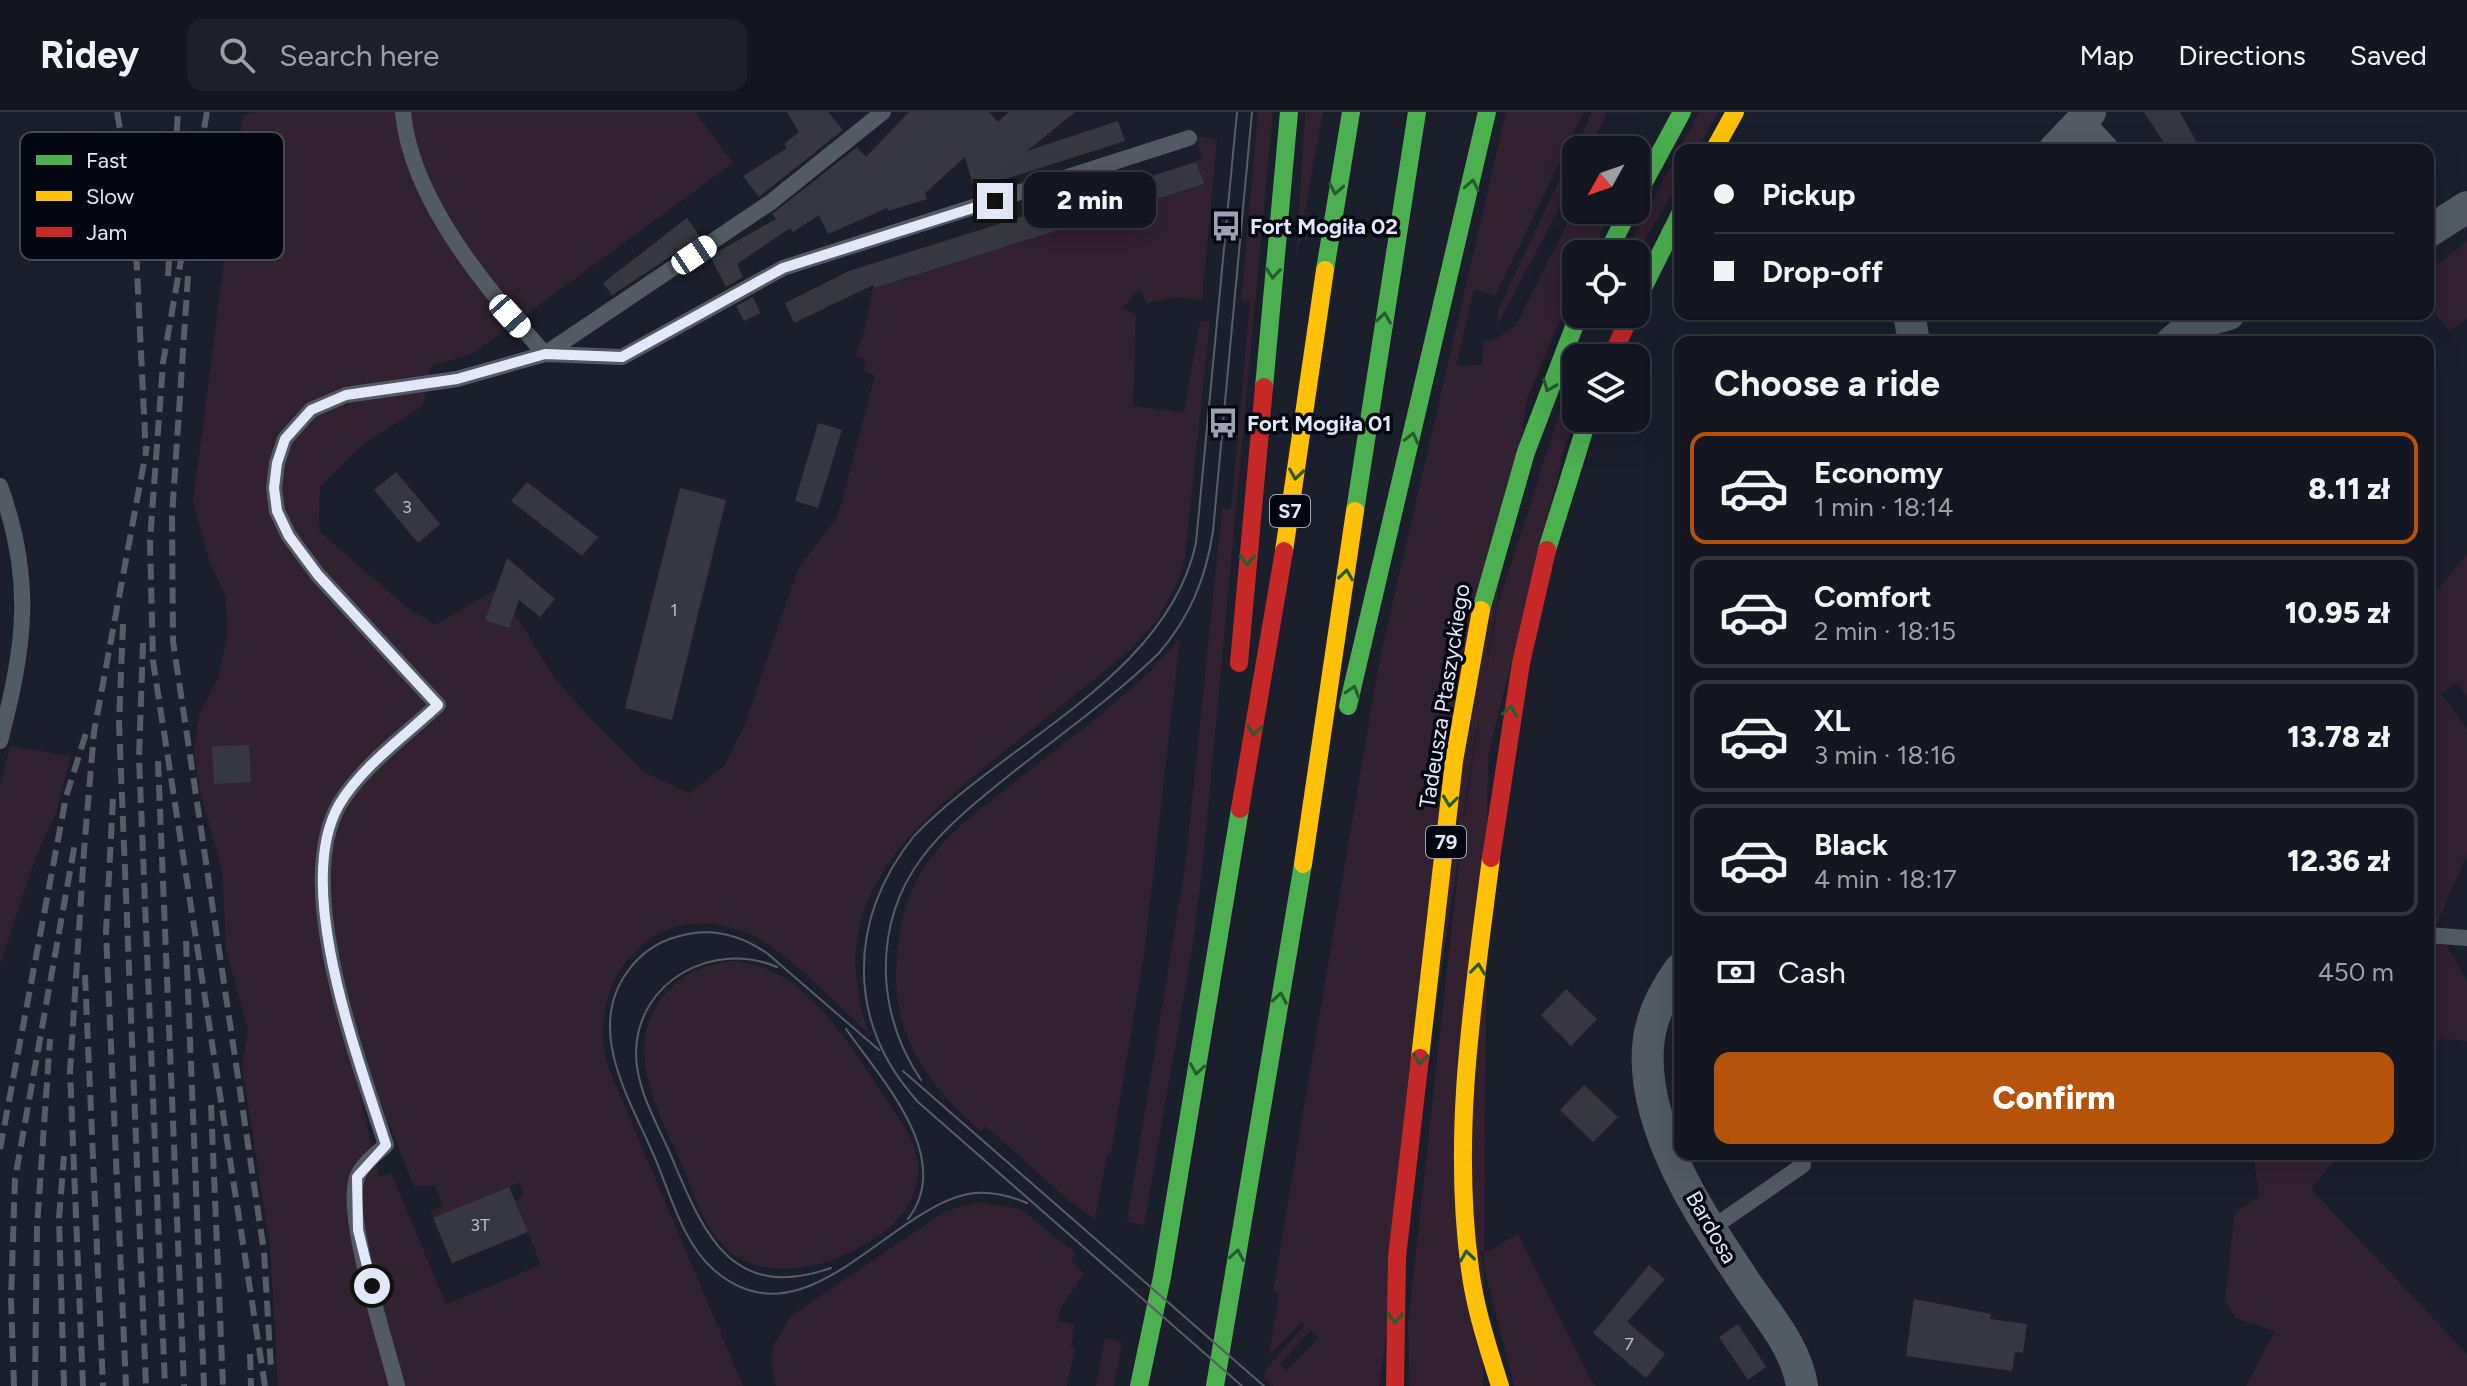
<!DOCTYPE html>
<meta charset="utf-8">
<style>
body{margin:0;font-family:Figtree,sans-serif;background:#1d202a;color:#f1f3f6;height:100vh;display:flex;flex-direction:column;font-size:30px;white-space:nowrap}
*{box-sizing:border-box;margin:0}
p{font-size:26px;color:#9d9fa5}
.icon{flex:none;width:44px;height:44px;fill:none;stroke:currentColor;stroke-width:2;stroke-linecap:round;stroke-linejoin:round}
.map{position:relative;flex:1;overflow:hidden}
.panel{position:absolute;left:1674px;top:224px;width:760px;height:824px;display:flex;flex-direction:column;background:#141721;border-radius:16px;box-shadow:0 8px 32px #0002,0 0 0 2px #33363f}
.panel>*{flex:none}
.hud{position:absolute;left:1674px;top:32px;width:760px;height:176px;border-radius:16px;box-shadow:0 8px 32px #0002,0 0 0 2px #33363f;display:grid;align-content:center;height:176px;padding:0 40px;background:#141721}
.needle{width:52px;rotate:230deg}
.controls{position:absolute;left:1562px;top:24px;display:grid;gap:16px}
.controls a{display:grid;place-items:center;width:88px;height:88px;border-radius:16px;background:#141721;box-shadow:0 8px 32px #0002,0 0 0 2px #33363f;font-size:40px}
.end{position:absolute;width:36px;height:36px;margin:-18px;border:10px solid #e2e8f9;background:#111;box-shadow:0 0 0 4px #111}
.from{border-radius:50%}
.bubble{position:absolute;height:56px;border-radius:16px;background:#141721;box-shadow:0 8px 32px #0002,0 0 0 2px #33363f;font-size:26px;font-weight:800;line-height:56px;text-align:center}
.car{position:absolute;width:24px;height:48px;margin:-24px -12px;border-radius:10px;box-shadow:0 0 6px 2px #0007;background:linear-gradient(#fff 24%,#345 0 40%,#fff 0 76%,#345 0 86%,#fff 0)}
.hud b{display:flex;align-items:center;gap:28px;height:76px;font-size:30px}
.hud b+b{border-top:2px solid #33363f}
.hud i{width:20px;height:20px;background:#f1f3f6}
ul{padding:0;list-style:none}
li{display:flex;align-items:center;gap:24px;height:112px;margin:0 16px 12px;padding:0 24px;border:4px solid #33363f;border-radius:16px}
li div{flex:1}
li b{display:block;font-size:30px}
li em{font-style:normal;font-weight:800}
li.on{border-color:#b45309}
li>.icon{width:72px;height:72px;stroke-width:1.5}
h2{padding:0 40px;font-size:36px;line-height:96px}
.pay{display:flex;align-items:center;gap:20px;height:88px;padding:0 40px;font-size:30px}
.pay p{margin-inline-start:auto}
.button{display:flex;gap:16px;margin-top:auto;padding:16px 40px}
.button a{flex:1;height:92px;border-radius:16px;background:#b45309;color:#fff;font-size:32px;font-weight:800;line-height:92px;text-align:center}
header{display:flex;align-items:center;gap:48px;box-sizing:border-box;height:112px;padding:0 40px;background:#141721;border-bottom:2px solid #33363f}
header strong{font-size:38px}
nav{display:flex;gap:44px;margin-inline-start:auto;font-size:28px}
.search{width:560px;height:72px;background:#1d202a;display:flex;align-items:center;gap:20px;box-sizing:border-box;padding:0 28px;border-radius:16px;color:#9d9fa5;font-size:30px}
.map>svg:first-child{display:block}
.green{fill:#322131;fill-rule:evenodd}
.building{fill:#373742}
.lines{fill:none;stroke-linecap:round;stroke-linejoin:round}
.lane{stroke:#525b63;stroke-width:16}
.street{stroke:#525b63;stroke-width:32}
.fast{stroke:#4caf50;stroke-width:18}
.slow{stroke:#ffc107;stroke-width:18}
.jam{stroke:#c62828;stroke-width:18}
.tram{stroke:#575d66;stroke-width:2}
.rail{stroke:#575d66;stroke-width:6;stroke-dasharray:16 8;stroke-linecap:butt}
.oneway{stroke:#285b30}
.route{stroke:#e2e8f9;stroke-width:10}
.labels{text-anchor:middle;stroke-width:7;stroke-linejoin:round;paint-order:stroke}
.number-label{font-size:18px;fill:#b7bccb}
.shield{fill:#040711;stroke:#9fa4b3;stroke-width:2}
.shield-label{font-size:20px;font-weight:bold;fill:#e2e8f9}
.poi-label{font-size:22px;font-weight:bold;fill:#e2e8f9;stroke:#040711;text-anchor:start}
.street-label{font-size:22px;fill:#e2e8f9;stroke:#040711}
.key{fill:#040711;stroke:#474a57;stroke-width:2}
.key-label{font-size:22px;fill:#e2e8f9}
</style>
<header>
<strong>Ridey</strong>
<div class="search"><svg class="icon" aria-label="search" viewBox="0 0 24 24"><circle cx="10" cy="10" r="6"/><path d="M15 15l6 6"/></svg>Search here</div>
<nav><a>Map</a><a>Directions</a><a>Saved</a></nav>
</header>
<div class="map">
<svg width="2467" height="1274" viewBox="0 0 2467 1274">
<rect width="100%" height="100%" fill="#1b1f2c"/>
<path class="green" d="M 257,0 L 695,0 L 733,51 L 472,242 L 431,254 L 423,294 L 363,332 L 320,375 L 319,419 L 404,493 L 435,513 L 499,476 L 554,566 L 599,615 L 644,660 L 689,681 L 724,654 L 743,617 L 798,457 L 838,404 L 875,263 L 863,259 L 866,248 L 855,244 L 865,217 L 873,176 L 1203,72 L 1196,49 L 1203,47 L 1195,24 L 1217,27 L 1202,188 L 1175,185 L 1147,191 L 1139,177 L 1122,196 L 1136,203 L 1133,294 L 1184,300 L 1200,209 L 1210,209 L 1185,445 L 1179,467 L 1157,508 L 1130,538 C 1088,573 1044,607 1001,642 C 908,717 822,789 869,922 C 836,892 786,837 747,821 C 656,783 584,865 608,955 L 743,1274 L 278,1274 L 270,1133 L 242,955 L 248,918 L 226,838 L 222,758 L 200,680 L 194,639 L 199,603 L 218,566 L 227,525 L 226,485 L 210,451 L 193,390 L 243,4 ZM 376,980 L 414,1074 L 435,1074 L 443,1094 L 430,1099 L 433,1106 L 519,1071 L 524,1084 L 515,1089 L 541,1153 L 446,1192 L 391,1061 L 379,1065 L 360,982 Z
M 1258,0 L 1273,0 L 1203,751 L 1193,832 L 1144,1113 L 1127,1110 L 1186,748 L 1222,397 L 1231,397 L 1250,189 L 1241,188 Z
M 1305,0 L 1323,0 L 1296,148 Z
M 1506,0 L 1584,0 L 1495,184 L 1474,177 L 1456,254 L 1482,253 L 1483,229 L 1496,227 L 1516,213 L 1576,94 L 1576,98 L 1612,98 L 1590,142 L 1576,142 L 1576,170 L 1527,287 L 1379,1274 L 1273,1274 L 1264,1266 L 1266,1257 L 1306,1212 L 1302,1209 L 1269,1244 L 1279,1182 L 1273,1179 L 1380,545 ZM 1311,1218 L 1319,1226 L 1286,1259 L 1280,1252 Z
M 1592,0 L 1607,0 L 1589,38 L 1576,38 L 1576,64 L 1498,212 L 1497,202 L 1507,178 Z
M 1699,0 L 1718,0 L 1697,38 L 1680,38 L 1680,70 L 1636,142 L 1625,142 Z
M 2467,129 L 2467,206 L 2449,219 L 2428,192 L 2428,160 Z
M 1576,249 L 1576,292 L 1488,644 L 1483,1274 L 1409,1274 L 1408,1212 L 1467,677 L 1497,496 Z
M 2467,442 L 2467,583 L 2456,571 L 2441,582 L 2467,617 L 2467,743 L 2436,814 L 2467,870 L 2467,929 L 2440,927 L 2428,940 L 2428,489 Z
M 1180,526 L 1145,836 L 1111,1042 L 1107,1042 L 1095,1107 L 1069,1089 L 986,1014 L 981,1019 C 935,980 896,930 896,866 C 896,832 902,796 918,766 C 937,730 970,705 1002,680 C 1062,631 1131,586 1180,526 Z
M 10,634 L 71,644 L 56,700 L 37,742 L 0,852 L 0,674 Z
M 734,849 C 756,852 776,859 795,873 C 836,905 860,949 888,991 C 897,1005 911,1021 915,1038 C 919,1049 919,1062 916,1073 C 908,1110 871,1131 840,1145 C 806,1159 760,1164 730,1140 C 704,1119 694,1080 681,1051 C 658,997 620,935 665,882 C 684,861 706,852 734,849 Z
M 2339,1042 L 2311,1077 L 2467,1242 L 2467,1274 L 2246,1274 L 2275,1219 L 2236,1206 L 2225,1188 L 2235,1100 L 2259,1085 L 2253,1043 Z
M 978,1090 L 1021,1097 L 1075,1141 L 1071,1148 L 1084,1162 L 1061,1196 L 1058,1209 L 1075,1212 L 1071,1234 L 1075,1235 L 1067,1274 L 776,1274 L 771,1249 L 774,1233 L 792,1203 L 946,1099 Z
M 1518,1122 L 1592,1270 L 1596,1274 L 1514,1274 L 1480,1139 L 1491,1138 Z
M 1105,1226 L 1122,1230 L 1114,1274 L 1096,1274 Z"/>
<path class="building" d="M 787,0 L 828,0 L 843,18 L 759,85 L 743,64 L 787,36 L 784,32 L 799,20 Z
M 909,0 L 989,0 L 998,10 L 1009,0 L 1075,0 L 1027,39 L 1118,9 L 1125,29 L 974,77 L 965,45 L 925,81 L 927,87 L 888,99 L 887,96 L 828,122 L 819,103 L 793,120 L 790,116 L 737,152 L 743,165 L 726,175 L 710,144 L 776,107 L 772,102 L 857,35 L 866,45 Z
M 2144,0 L 2180,0 L 2201,38 L 2177,38 L 2173,34 L 2168,37 Z
M 1196,50 L 1204,72 L 874,176 L 873,173 L 794,211 L 785,191 L 849,159 Z
M 687,106 L 700,125 L 612,183 L 603,171 Z
M 753,185 L 760,201 L 744,209 L 736,194 Z
M 818,311 L 842,318 L 818,396 L 795,389 Z
M 396,360 L 440,412 L 418,431 L 374,378 Z
M 527,370 L 598,425 L 582,444 L 511,389 Z
M 680,376 L 726,388 L 672,608 L 625,596 Z
M 507,446 L 555,487 L 540,505 L 519,488 L 509,516 L 485,508 Z
M 249,633 L 251,670 L 214,672 L 212,634 Z
M 1566,877 L 1597,907 L 1571,934 L 1541,903 Z
M 1584,973 L 1618,1005 L 1593,1030 L 1560,998 Z
M 509,1075 L 528,1120 L 452,1151 L 433,1106 Z
M 1649,1153 L 1665,1167 L 1627,1210 L 1665,1242 L 1646,1266 L 1593,1221 Z
M 1914,1187 L 1991,1202 L 1990,1207 L 2027,1212 L 2023,1241 L 2015,1240 L 2012,1259 L 1906,1244 Z
M 1738,1212 L 1766,1255 L 1748,1268 L 1719,1225 Z"/>
<g class="lines">
<path class="lane" d="M 403,0 C 411,89 488,178 545,242 L 622,245 L 783,156 L 1189,26
M 0,374 C 34,468 25,534 0,629
M 2428,823 L 2467,826
M 1712,1116 L 1803,1053
M 397,1274 C 386,1230 344,1105 357,1066 C 361,1053 376,1042 386,1033 C 359,949 292,775 339,693 C 362,654 405,624 438,593 L 318,463 L 289,424 L 277,399 L 274,376 L 277,351 L 285,327 L 311,298 L 346,283 L 457,267 L 545,242 L 771,90 L 883,0"/>
<path class="street" d="M 2080,13 L 2103,38
M 2054,38 L 2090,0
M 2428,120 L 2467,95
M 1909,202 L 1914,230
M 2172,230 L 2193,212 L 2229,202
M 1680,857 C 1663,880 1650,906 1648,935 C 1642,1018 1703,1107 1747,1173 C 1768,1204 1796,1235 1802,1274"/>
<path class="fast" d="M 1636,85 L 1682,0
M 1607,142 L 1629,98
M 1325,158 L 1351,0
M 1636,190 L 1680,102
M 1264,275 L 1289,0
M 1355,399 L 1417,0
M 1547,438 L 1588,306
M 1481,498 L 1526,340 L 1579,202
M 1348,594 L 1487,0
M 1139,1274 L 1162,1165 L 1240,697
M 1215,1274 L 1303,752"/>
<path class="slow" d="M 1714,38 L 1735,0
M 1284,439 L 1325,158
M 1491,746 C 1474,881 1451,1020 1470,1157 C 1475,1197 1488,1235 1500,1274
M 1303,752 L 1355,399
M 1420,946 L 1454,649 L 1481,498"/>
<path class="jam" d="M 1611,246 L 1631,202
M 1239,551 L 1264,275
M 1240,697 L 1284,439
M 1491,746 L 1521,551 L 1547,438
M 1395,1274 L 1397,1145 L 1420,946"/>
<path class="tram" d="M 1237,0 L 1196,431 C 1168,564 1003,631 914,724 C 848,807 845,909 918,990 L 1242,1274
M 777,855 C 714,828 637,868 636,941 C 636,975 655,1008 669,1039 C 702,1116 727,1192 831,1156
M 846,917 C 882,968 955,1046 908,1107
M 879,938 L 768,842 C 740,822 710,814 676,825 C 657,830 639,843 628,859 C 584,918 631,989 655,1046 C 671,1084 683,1131 714,1158 C 804,1236 886,1099 968,1082 C 988,1078 1008,1083 1027,1091
M 903,959 L 1264,1274
M 921,968 C 900,937 888,901 886,865 C 882,765 942,717 1012,661 C 1061,622 1114,585 1159,541 C 1190,505 1206,466 1213,419 L 1252,0"/>
<path class="rail" d="M 117,0 L 134,97 L 146,343
M 207,0 L 163,251 L 150,429 L 153,549 L 265,1274
M 168,164 L 178,0
M 188,164 L 172,404 L 173,529 L 264,1140 L 271,1257
M 123,512 L 119,611 L 146,1274
M 143,531 L 139,646 L 165,1274
M 158,649 L 184,1274
M 113,687 L 106,820 L 126,1274
M 186,829 L 204,1274
M 85,863 L 103,1274
M 211,993 L 223,1274
M 0,1037 L 66,685 L 87,618
M 250,1242 L 251,1274
M 14,1274 L 11,1187 L 15,1067 L 75,731
M 35,1274 L 37,1115 L 50,927
M 64,1274 L 59,1106 L 64,1044
M 83,1274 L 70,960 L 84,739 L 94,620 L 147,334"/>
</g>
<defs><path id="oneway-chevron" d="M-2-3.5L2.5 0L-2 3.5" fill="none" stroke-width="1.6" stroke-linecap="round" stroke-linejoin="round" transform="scale(2)"/></defs>
<g class="oneway">
<use href="#oneway-chevron" transform="translate(1472 73) rotate(-79)"/>
<use href="#oneway-chevron" transform="translate(1336 77) rotate(100)"/>
<use href="#oneway-chevron" transform="translate(1273 161) rotate(95)"/>
<use href="#oneway-chevron" transform="translate(1384 206) rotate(-82)"/>
<use href="#oneway-chevron" transform="translate(1549 274) rotate(111)"/>
<use href="#oneway-chevron" transform="translate(1412 326) rotate(-76)"/>
<use href="#oneway-chevron" transform="translate(1296 362) rotate(98)"/>
<use href="#oneway-chevron" transform="translate(1247 448) rotate(94)"/>
<use href="#oneway-chevron" transform="translate(1346 463) rotate(-82)"/>
<use href="#oneway-chevron" transform="translate(1353 579) rotate(-73)"/>
<use href="#oneway-chevron" transform="translate(1510 599) rotate(-81)"/>
<use href="#oneway-chevron" transform="translate(1254 618) rotate(99)"/>
<use href="#oneway-chevron" transform="translate(1450 689) rotate(97)"/>
<use href="#oneway-chevron" transform="translate(1478 857) rotate(-83)"/>
<use href="#oneway-chevron" transform="translate(1280 886) rotate(-80)"/>
<use href="#oneway-chevron" transform="translate(1420 947) rotate(97)"/>
<use href="#oneway-chevron" transform="translate(1197 957) rotate(99)"/>
<use href="#oneway-chevron" transform="translate(1237 1143) rotate(-80)"/>
<use href="#oneway-chevron" transform="translate(1467 1144) rotate(-98)"/>
<use href="#oneway-chevron" transform="translate(1395 1206) rotate(92)"/>
</g>
<g class="lines">
<path class="route" d="M 372,1174 L 358,1118 L 357,1065 L 386,1033 C 359,948 292,775 339,693 C 362,654 405,624 438,593 L 318,463 L 289,424 L 277,399 L 274,376 L 277,351 L 285,327 L 311,298 L 346,283 L 457,267 L 545,242 L 622,245 L 783,156 L 995,89"/>
</g>
<defs>
<g id="bus-bare" transform="scale(2.4)"><path d="M-5-6H5V4H4V6H2V4H-2V6H-4V4H-5ZM-3.5-4V0h7V-4ZM-3.5 1.2v1.5H-2V1.2ZM2 1.2v1.5H3.5V1.2Z" fill="#9ca2b1" stroke="#040711" stroke-width="2.5" paint-order="stroke"/></g>
</defs>
<g fill-rule="evenodd">
<use href="#bus-bare" x="1226" y="114"/>
<use href="#bus-bare" x="1223" y="311"/>
</g>
<g class="labels">
<g class="number-label">
<text x="407" y="401">3</text>
<text x="674" y="504">1</text>
<text x="480" y="1119">3T</text>
<text x="1629" y="1238">7</text>
</g>
<g class="shield">
<rect x="1270" y="383" width="40" height="32" rx="6"/>
<rect x="1426" y="714" width="40" height="32" rx="6"/>
</g>
<g class="shield-label">
<text x="1290" y="406">S7</text>
<text x="1446" y="737">79</text>
</g>
<g class="poi-label">
<text x="1250" y="122">Fort Mogiła 02</text>
<text x="1247" y="319">Fort Mogiła 01</text>
</g>
<g class="street-label">
<text transform="translate(1444 584) rotate(-81)" y="8">Tadeusza Ptaszyckiego</text>
<text transform="translate(1712 1115) rotate(60)" y="8">Bardosa</text>
</g>
</g>
<rect x="20" y="20" width="264" height="128" rx="12" class="key"/>
<rect x="36" y="43" width="36" height="10" fill="#4caf50"/>
<rect x="36" y="79" width="36" height="10" fill="#ffc107"/>
<rect x="36" y="115" width="36" height="10" fill="#c62828"/>
<g class="key-label">
<text x="86" y="56">Fast</text>
<text x="86" y="92">Slow</text>
<text x="86" y="128">Jam</text>
</g>
</svg>
<div class="controls">
<a><svg class="needle" viewBox="-14 -14 28 28"><path d="M0-13l5 13h-10z" fill="#e53935"/><path d="M0 13l5-13h-10z" fill="#9d9fa5"/></svg></a>
<a><svg class="icon" aria-label="locate" viewBox="0 0 24 24"><circle cx="12" cy="12" r="6"/><path d="M12 2v4M12 18v4M2 12h4M18 12h4"/></svg></a>
<a><svg class="icon" aria-label="layers" viewBox="0 0 24 24"><path d="M12 4l9 5-9 5-9-5zM3 14l9 5 9-5"/></svg></a>
</div>
<i class="end from" style="left:372px;top:1174px"></i>
<i class="end" style="left:995px;top:89px"></i>
<div class="bubble" style="left:1024px;top:60px;width:132px">2 min</div>
<i class="car" style="left:694px;top:143px;rotate:56deg"></i>
<i class="car" style="left:510px;top:204px;rotate:138deg"></i>
<div class="hud">
<b><i class="from"></i>Pickup</b>
<b><i></i>Drop-off</b>
</div>
<section class="panel">
<h2>Choose a ride</h2>
<ul>
<li class="on"><svg class="icon" aria-label="car" viewBox="0 0 24 24"><path d="M5 17H2v-5l4-1 3-4h7l3 4 3 1v5h-3M9 17h6M6 11h13"/><circle cx="7" cy="17" r="2"/><circle cx="17" cy="17" r="2"/></svg><div><b>Economy</b><p>1 min · 18:14</p></div><em>8.11 zł</em></li>
<li><svg class="icon" aria-label="car" viewBox="0 0 24 24"><path d="M5 17H2v-5l4-1 3-4h7l3 4 3 1v5h-3M9 17h6M6 11h13"/><circle cx="7" cy="17" r="2"/><circle cx="17" cy="17" r="2"/></svg><div><b>Comfort</b><p>2 min · 18:15</p></div><em>10.95 zł</em></li>
<li><svg class="icon" aria-label="car" viewBox="0 0 24 24"><path d="M5 17H2v-5l4-1 3-4h7l3 4 3 1v5h-3M9 17h6M6 11h13"/><circle cx="7" cy="17" r="2"/><circle cx="17" cy="17" r="2"/></svg><div><b>XL</b><p>3 min · 18:16</p></div><em>13.78 zł</em></li>
<li><svg class="icon" aria-label="car" viewBox="0 0 24 24"><path d="M5 17H2v-5l4-1 3-4h7l3 4 3 1v5h-3M9 17h6M6 11h13"/><circle cx="7" cy="17" r="2"/><circle cx="17" cy="17" r="2"/></svg><div><b>Black</b><p>4 min · 18:17</p></div><em>12.36 zł</em></li>
</ul>
<div class="pay"><svg class="icon" aria-label="cash" viewBox="0 0 24 24"><path d="M3 7h18v10H3z"/><circle cx="12" cy="12" r="2"/></svg>Cash<p>450 m</p></div>
<div class="button"><a>Confirm</a></div>
</section>
</div>
